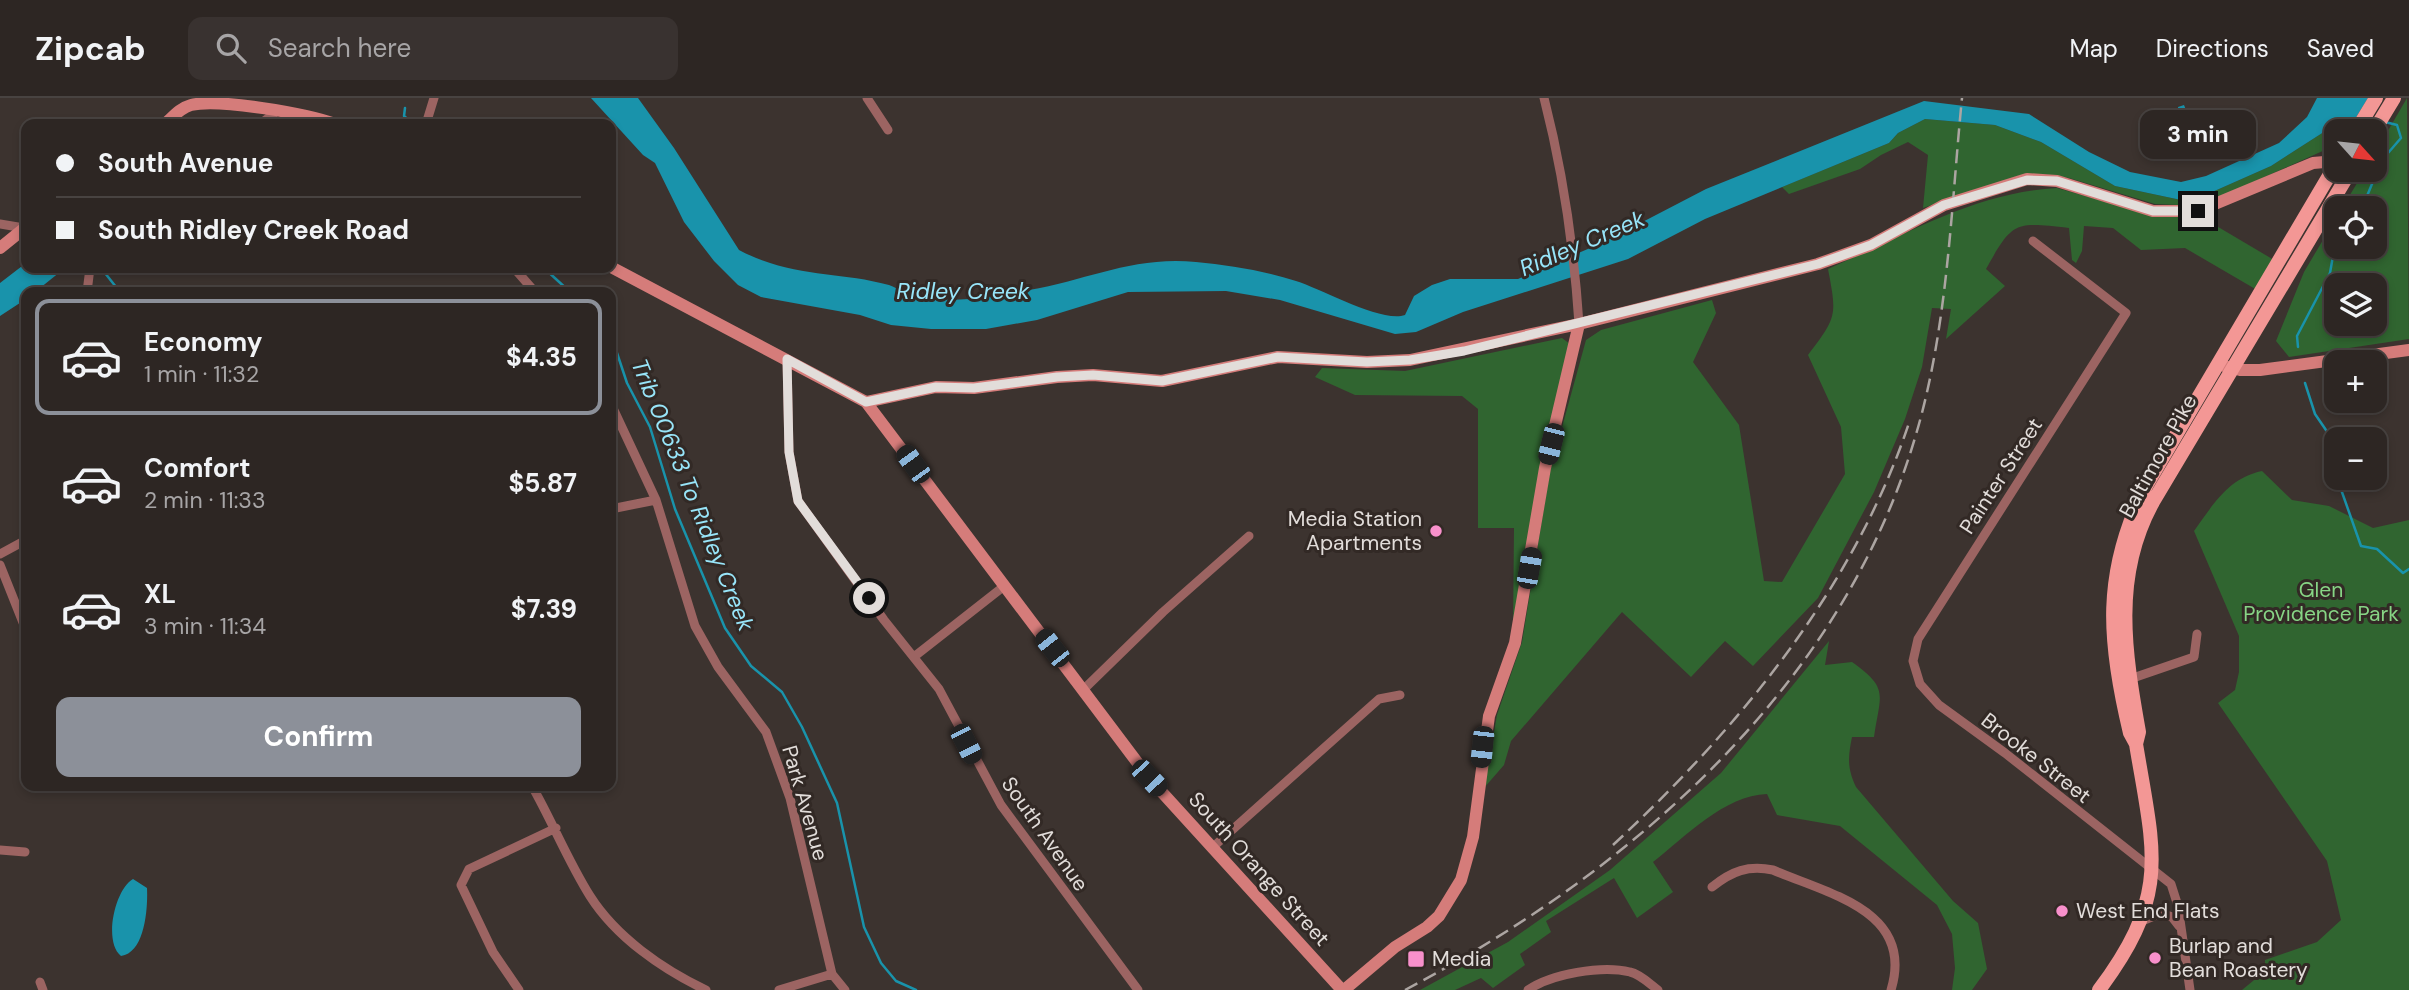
<!DOCTYPE html>
<meta charset="utf-8">
<style>
body{margin:0;font-family:"DM Sans",sans-serif;background:#393230;color:#f1f3f6;height:100vh;display:flex;flex-direction:column;font-size:26px;white-space:nowrap}
*{box-sizing:border-box;margin:0}
p{font-size:23px;color:#a7a5a6}
.icon{flex:none;width:38px;height:38px;fill:none;stroke:currentColor;stroke-width:2;stroke-linecap:round;stroke-linejoin:round}
.map{position:relative;flex:1;overflow:hidden}
.panel{position:absolute;left:21px;top:189px;width:595px;height:504px;display:flex;flex-direction:column;background:#2d2623;border-radius:14px;box-shadow:0 4px 10px #0003,0 0 0 2px #484341}
.panel>*{flex:none}
.top-card{position:absolute;left:21px;top:21px;width:595px;height:154px;border-radius:14px;box-shadow:0 4px 10px #0003,0 0 0 2px #484341;display:grid;align-content:center;height:154px;padding:0 35px;background:#2d2623}
.needle{width:46px;rotate:117deg}
.buttons{position:absolute;left:2324px;top:21px;display:grid;gap:14px}
.buttons a{display:grid;place-items:center;width:63px;height:63px;border-radius:14px;background:#2d2623;box-shadow:0 4px 10px #0003,0 0 0 2px #484341;font-size:35px}
.end{position:absolute;width:32px;height:32px;margin:-16px;border:9px solid #e2ddda;background:#111;box-shadow:0 0 0 4px #111}
.from{border-radius:50%}
.bubble{position:absolute;height:49px;border-radius:14px;background:#2d2623;box-shadow:0 4px 10px #0003,0 0 0 2px #484341;font-size:23px;font-weight:700;line-height:49px;text-align:center}
.car{position:absolute;width:21px;height:42px;margin:-21px -10px;border-radius:9px;box-shadow:0 0 5px 2px #0007;background:linear-gradient(#222 24%,#8ab4d8 0 40%,#222 0 76%,#8ab4d8 0 86%,#222 0)}
.top-card b{display:flex;align-items:center;gap:24px;height:66px;font-size:26px}
.top-card b+b{border-top:2px solid #484341}
.top-card i{width:18px;height:18px;background:#f1f3f6}
ul{padding:12px 0 0;list-style:none}
li{display:flex;align-items:center;gap:21px;height:116px;margin:0 14px 10px;padding:0 21px;border:4px solid transparent;border-radius:14px}
li div{flex:1}
li b{display:block;font-size:26px}
li em{font-style:normal;font-weight:700}
li.current{border-color:#8c9099}
li>.icon{width:63px;height:63px;stroke-width:1.5}
.primary-button{display:flex;gap:14px;margin-top:auto;padding:14px 35px}
.primary-button a{flex:1;height:80px;border-radius:14px;background:#8c9099;color:#fff;font-size:28px;font-weight:700;line-height:80px;text-align:center}
header{display:flex;align-items:center;gap:42px;box-sizing:border-box;height:98px;padding:0 35px;background:#2d2623;border-bottom:2px solid #484341}
header strong{font-size:33px}
nav{display:flex;gap:38px;margin-inline-start:auto;font-size:24px}
.search{width:490px;height:63px;background:#393230;display:flex;align-items:center;gap:18px;box-sizing:border-box;padding:0 24px;border-radius:14px;color:#a7a5a6;font-size:26px}
.map>svg:first-child{display:block}
.green{fill:#306530;fill-rule:evenodd}
.water{fill:#1993ab}
.lines{fill:none;stroke-linecap:round;stroke-linejoin:round}
.stream{stroke:#1993ab;stroke-width:2.5}
.street{stroke:#9c6462;stroke-width:9}
.secondary{stroke:#d57c7a;stroke-width:12}
.primary{stroke:#f39795;stroke-width:14}
.rail{stroke:#aca5a2;stroke-width:2.5;stroke-dasharray:14 7;stroke-linecap:butt}
.route{stroke:#e2ddda;stroke-width:9}
.poi-dot{fill:#f890cb;stroke:#322925;stroke-width:2.5}
.labels{text-anchor:middle;stroke-width:6;stroke-linejoin:round;paint-order:stroke}
.street-label{font-size:21px;fill:#e2ddda;stroke:#322925}
.poi-label{font-size:21px;fill:#e2ddda;stroke:#322925;text-anchor:start}
.park-label{font-size:21px;fill:#87d585;stroke:#322925}
.water-label{font-size:23px;font-style:italic;fill:#98e5f9;stroke:#322925}
</style>
<header>
<strong>Zipcab</strong>
<div class="search"><svg class="icon" aria-label="search" viewBox="0 0 24 24"><circle cx="10" cy="10" r="6"/><path d="M15 15l6 6"/></svg>Search here</div>
<nav><a>Map</a><a>Directions</a><a>Saved</a></nav>
</header>
<div class="map">
<svg width="2409" height="892" viewBox="0 0 2409 892">
<rect width="100%" height="100%" fill="#3c332f"/>
<path class="green" d="M 2407,0 L 2409,241 L 2289,259 L 2276,243 L 2304,174 L 2336,120 L 2336,149 L 2375,149 L 2375,110 L 2342,110 L 2365,72 L 2375,72 L 2375,55 ZM 2375,187 L 2375,226 L 2336,226 L 2336,187 Z
M 1925,21 L 1995,27 L 2041,44 L 2115,88 L 2181,102 L 2210,95 L 2271,68 L 2327,32 L 2352,26 L 2348,33 L 2336,33 L 2336,47 L 2200,108 L 2155,106 L 2069,80 L 2042,76 L 2018,78 L 1923,110 L 1928,57 L 1908,44 L 1881,57 L 1860,71 L 1789,96 L 1782,89 L 1889,45 L 1898,35 Z
M 2057,90 L 2152,117 L 2203,120 L 2274,162 L 2257,192 L 2185,150 L 2141,152 L 2113,130 L 2084,128 L 2082,153 L 2076,165 L 2072,162 L 2069,130 C 2014,124 2013,123 1986,171 L 2005,188 L 1946,241 L 1951,211 L 1932,210 L 1922,269 L 1905,321 L 1874,394 L 1818,500 L 1753,568 L 1725,543 L 1691,579 L 1622,514 L 1511,643 L 1504,667 L 1484,690 L 1497,617 L 1522,544 L 1550,373 L 1586,242 L 1601,232 L 1712,202 L 1716,215 L 1693,264 L 1739,327 L 1764,483 L 1782,484 L 1845,376 L 1841,329 L 1808,257 C 1837,219 1837,218 1828,171 C 1903,138 1975,94 2057,90 Z
M 1562,240 L 1570,246 L 1540,369 L 1513,531 L 1514,430 L 1478,430 L 1478,311 L 1462,298 L 1355,297 L 1315,279 L 1322,270 L 1405,273 Z
M 2262,373 L 2292,402 L 2329,408 L 2373,430 L 2409,422 L 2409,892 L 2242,892 L 2265,873 L 2265,862 L 2317,844 L 2341,822 L 2327,763 L 2218,605 L 2235,592 L 2239,574 L 2239,538 L 2194,433 C 2213,407 2228,380 2262,373 Z
M 1829,543 L 1825,567 L 1852,564 C 1890,591 1880,596 1874,639 L 1852,639 C 1848,659 1847,670 1856,689 L 1953,803 L 1978,825 L 1987,871 L 1972,892 L 1952,892 L 1955,870 L 1952,836 L 1937,807 L 1840,728 L 1777,717 L 1767,696 C 1725,697 1685,739 1653,764 L 1673,794 L 1637,820 L 1614,780 L 1546,823 L 1551,834 L 1520,856 L 1525,867 L 1493,890 L 1481,880 L 1455,892 L 1420,892 L 1508,844 L 1610,772 L 1721,675 Z"/>
<path class="water" d="M 591,0 L 638,0 L 674,50 L 739,152 C 792,180 837,173 889,187 C 899,190 908,199 918,200 C 954,205 994,199 1029,192 C 1089,182 1132,158 1196,164 C 1229,167 1265,173 1296,183 C 1322,191 1381,225 1405,217 L 1414,198 L 1432,187 L 1450,181 L 1518,181 L 1604,144 L 1706,91 L 1924,3 L 2029,16 L 2089,54 L 2130,74 L 2181,84 L 2206,78 L 2279,45 L 2307,19 L 2317,0 L 2368,0 L 2352,26 L 2327,32 L 2271,68 L 2210,95 L 2181,102 L 2115,88 L 2041,44 L 1995,27 L 1925,21 L 1898,35 L 1889,45 L 1705,121 L 1628,161 L 1463,214 L 1416,234 L 1395,236 L 1280,202 L 1226,193 L 1128,194 L 1037,222 L 986,231 L 931,231 L 891,227 L 860,217 L 761,199 L 738,187 L 714,163 L 684,124 L 655,65 L 643,57 Z
M 2184,7 L 2191,25 L 2186,60 L 2181,63 L 2176,60 C 2178,42 2179,24 2178,9 Z
M 26,165 L 26,170 L 65,170 L 35,194 L 26,194 L 26,201 L 0,218 L 0,185 Z
M 133,781 L 147,790 C 148,810 145,855 121,858 C 103,844 115,791 133,781 Z"/>
<g class="lines">
<path class="stream" d="M 405,10 L 404,18 L 413,26
M 2362,110 L 2382,62 L 2401,40 L 2397,27 L 2385,24
M 101,170 L 120,194
M 544,170 L 570,194
M 611,237 L 627,285 L 650,329 L 675,411 L 725,530 L 751,568 L 782,594 L 802,629 L 837,705 L 864,829 L 881,865 L 896,883 L 916,892
M 2298,249 L 2297,238 L 2330,175 L 2336,141
M 2305,285 L 2315,316 L 2328,335 L 2327,349 L 2336,379
M 2337,380 L 2361,448 L 2377,451 L 2403,475 L 2409,471"/>
<path class="street" d="M 867,0 L 888,32
M 1544,0 C 1563,74 1574,150 1579,226
M 260,26 L 276,14
M 426,26 L 434,0
M 0,126 L 24,130
M 2033,143 L 2126,215 L 1918,541 L 1913,563 L 1920,586 L 1939,607 L 2005,655 L 2171,786 L 2178,808 L 2190,892
M 514,170 L 535,194
M 87,194 L 90,170
M 787,261 L 789,354 L 798,403 L 884,522 L 939,591 L 1001,707 L 1138,892
M 611,306 L 656,402 L 695,528 L 718,569 L 766,634 L 790,700 L 832,876 L 845,892
M 611,411 L 656,402
M 0,456 L 26,442
M 0,467 L 26,532
M 915,558 L 1003,489
M 2130,581 L 2194,559 L 2197,536
M 1084,591 L 1163,514 L 1249,438
M 532,688 C 552,723 568,763 590,798 C 616,839 662,871 706,892
M 1213,749 L 1379,601 L 1400,597
M 0,752 L 25,754
M 1712,789 C 1732,773 1748,767 1773,772 C 1829,796 1915,813 1891,892
M 2142,823 L 2161,815 L 2172,819 L 2179,828
M 40,884 L 43,892
M 519,892 L 493,854 L 461,787 L 469,771 L 556,730
M 779,892 L 832,876
M 1528,892 C 1551,876 1602,867 1630,874 C 1640,876 1650,886 1658,892"/>
<path class="secondary" d="M 165,26 C 173,19 180,10 191,7 C 218,0 308,16 335,26
M 0,150 L 26,129
M 611,169 L 866,304 L 1149,680 L 1342,892
M 2224,268 L 2240,272 L 2260,272 L 2409,252
M 866,304 L 936,289 L 974,290 L 1057,279 L 1093,277 L 1162,283 L 1278,259 L 1367,264 L 1410,262 L 1579,226 L 1818,166 L 1871,147 L 1944,107 L 2027,81 L 2057,83 L 2153,113 L 2198,113 L 2313,65 L 2336,63
M 1344,892 L 1395,849 L 1427,829 L 1439,818 L 1461,782 L 1473,739 L 1489,618 L 1515,545 L 1545,370 L 1579,226"/>
<path class="primary" d="M 2356,33 L 2376,0
M 2374,33 L 2394,0
M 2136,646 L 2139,634 C 2125,555 2112,478 2153,404 L 2351,72
M 2099,892 C 2171,796 2154,755 2136,646 L 2130,635 C 2108,544 2102,475 2146,388 L 2336,66"/>
<path class="rail" d="M 1613,747 C 1739,630 1854,490 1909,325
M 1405,892 C 1633,772 1844,588 1917,333 C 1948,226 1951,110 1962,0"/>
</g>
<g class="lines">
<path class="route" d="M 869,500 L 798,403 L 789,354 L 787,261 L 866,304 L 936,289 L 974,290 L 1057,279 L 1093,277 L 1162,283 L 1278,259 L 1367,264 L 1410,262 L 1464,253 L 1818,166 L 1871,147 L 1944,107 L 2027,82 L 2057,83 L 2153,113 L 2198,113"/>
</g>
<g class="poi-dot">
<circle cx="1436" cy="433" r="7"/>
<circle cx="2062" cy="813" r="7"/>
<circle cx="2155" cy="860" r="7"/>
<rect x="1407" y="852" width="18" height="18" rx="3.5"/>
</g>
<g class="labels">
<g class="street-label">
<text transform="translate(2158 358) rotate(-61)" y="7">Baltimore Pike</text>
<text transform="translate(2001 378) rotate(-57)" y="7">Painter Street</text>
<text transform="translate(2036 660) rotate(38)" y="7">Brooke Street</text>
<text transform="translate(805 705) rotate(74)" y="7">Park Avenue</text>
<text transform="translate(1045 736) rotate(55)" y="7">South Avenue</text>
<text transform="translate(1259 771) rotate(48)" y="7">South Orange Street</text>
</g>
<g class="poi-label">
<text x="1422" y="428" text-anchor="end">Media Station<tspan x="1422" dy="24">Apartments</tspan></text>
<text x="2076" y="820">West End Flats</text>
<text x="2169" y="855">Burlap and<tspan x="2169" dy="24">Bean Roastery</tspan></text>
<text x="1432" y="868">Media</text>
</g>
<g class="park-label">
<text x="2321" y="499">Glen<tspan x="2321" dy="24">Providence Park</tspan></text>
</g>
<g class="water-label">
<text transform="translate(1582 145) rotate(-23)" y="8">Ridley Creek</text>
<text x="963" y="201">Ridley Creek</text>
<text transform="translate(693 397) rotate(68)" y="8">Trib 00633 To Ridley Creek</text>
</g>
</g>
</svg>
<div class="buttons">
<a><svg class="needle" viewBox="-14 -14 28 28"><path d="M0-13l5 13h-10z" fill="#e53935"/><path d="M0 13l5-13h-10z" fill="#a7a5a6"/></svg></a>
<a><svg class="icon" aria-label="locate" viewBox="0 0 24 24"><circle cx="12" cy="12" r="6"/><path d="M12 2v4M12 18v4M2 12h4M18 12h4"/></svg></a>
<a><svg class="icon" aria-label="layers" viewBox="0 0 24 24"><path d="M12 4l9 5-9 5-9-5zM3 14l9 5 9-5"/></svg></a>
<a>+</a>
<a>−</a>
</div>
<i class="end from" style="left:869px;top:500px"></i>
<i class="end" style="left:2198px;top:113px"></i>
<div class="bubble" style="left:2140px;top:12px;width:116px">3 min</div>
<i class="car" style="left:1551px;top:346px;rotate:194deg"></i>
<i class="car" style="left:913px;top:366px;rotate:324deg"></i>
<i class="car" style="left:1529px;top:470px;rotate:10deg"></i>
<i class="car" style="left:1052px;top:550px;rotate:322deg"></i>
<i class="car" style="left:966px;top:646px;rotate:153deg"></i>
<i class="car" style="left:1482px;top:649px;rotate:186deg"></i>
<i class="car" style="left:1149px;top:680px;rotate:137deg"></i>
<div class="top-card">
<b><i class="from"></i>South Avenue</b>
<b><i></i>South Ridley Creek Road</b>
</div>
<section class="panel">
<ul>
<li class="current"><svg class="icon" aria-label="car" viewBox="0 0 24 24"><path d="M5 17H2v-5l4-1 3-4h7l3 4 3 1v5h-3M9 17h6M6 11h13"/><circle cx="7" cy="17" r="2"/><circle cx="17" cy="17" r="2"/></svg><div><b>Economy</b><p>1 min · 11:32</p></div><em>$4.35</em></li>
<li><svg class="icon" aria-label="car" viewBox="0 0 24 24"><path d="M5 17H2v-5l4-1 3-4h7l3 4 3 1v5h-3M9 17h6M6 11h13"/><circle cx="7" cy="17" r="2"/><circle cx="17" cy="17" r="2"/></svg><div><b>Comfort</b><p>2 min · 11:33</p></div><em>$5.87</em></li>
<li><svg class="icon" aria-label="car" viewBox="0 0 24 24"><path d="M5 17H2v-5l4-1 3-4h7l3 4 3 1v5h-3M9 17h6M6 11h13"/><circle cx="7" cy="17" r="2"/><circle cx="17" cy="17" r="2"/></svg><div><b>XL</b><p>3 min · 11:34</p></div><em>$7.39</em></li>
</ul>
<div class="primary-button"><a>Confirm</a></div>
</section>
</div>
